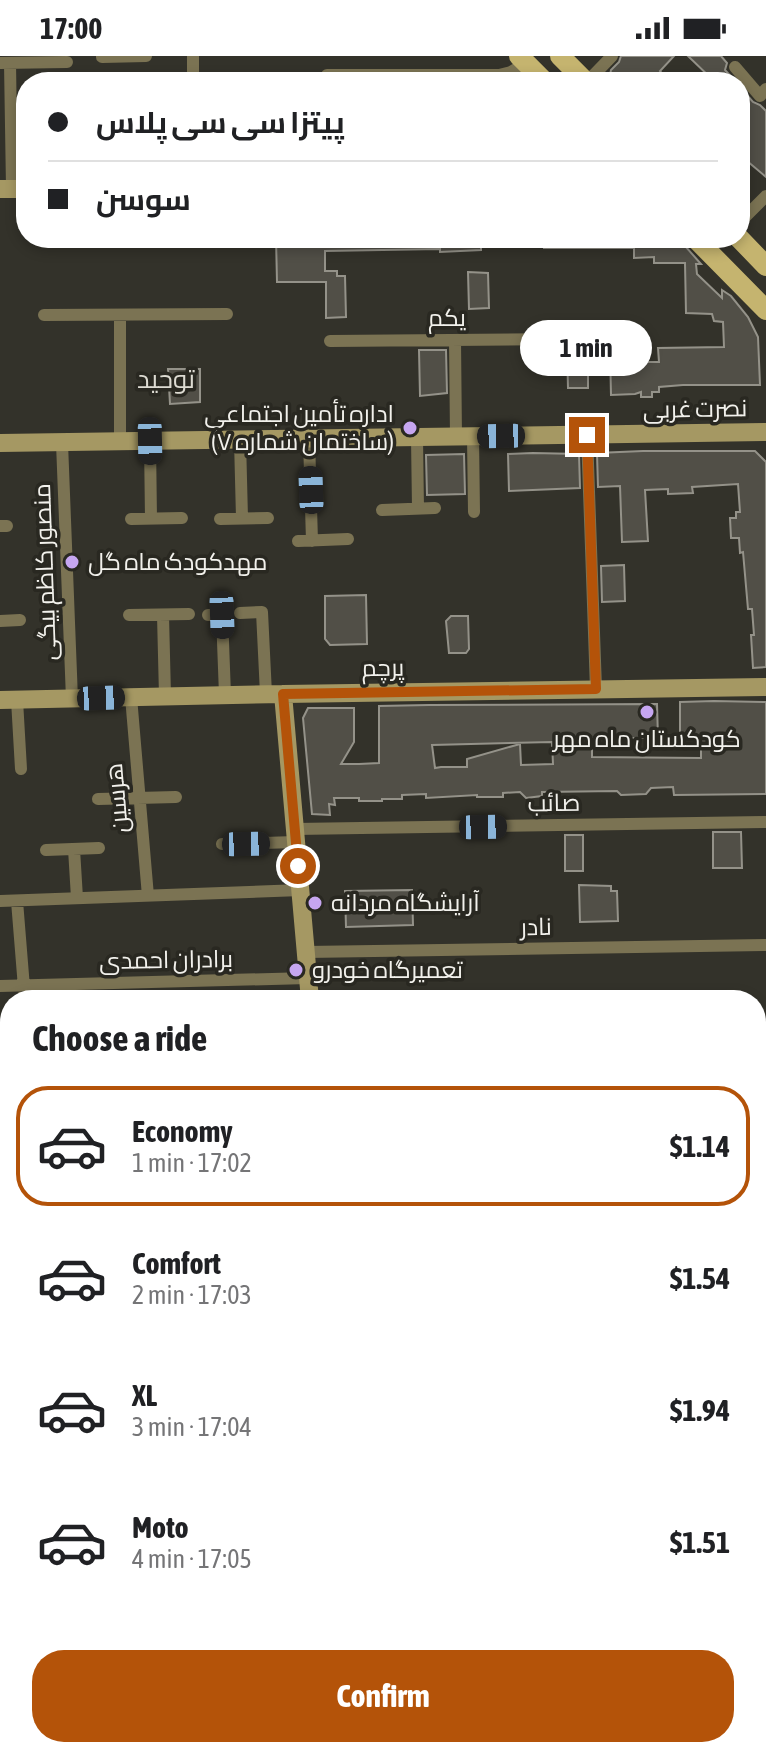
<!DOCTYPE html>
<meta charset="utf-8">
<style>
body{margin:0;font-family:"Asap Condensed",Cairo,sans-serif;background:#f2f2f2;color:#202124;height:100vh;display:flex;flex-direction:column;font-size:30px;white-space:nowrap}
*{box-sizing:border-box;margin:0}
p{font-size:26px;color:#757577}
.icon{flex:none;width:44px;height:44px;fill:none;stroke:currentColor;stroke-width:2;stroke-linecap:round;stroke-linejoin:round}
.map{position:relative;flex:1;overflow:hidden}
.panel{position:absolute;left:0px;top:934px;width:766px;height:768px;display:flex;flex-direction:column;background:#fff;border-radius:32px 32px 0 0;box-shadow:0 4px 12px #0003}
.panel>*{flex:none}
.banner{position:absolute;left:16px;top:16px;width:734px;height:176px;border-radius:32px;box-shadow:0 4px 12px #0003;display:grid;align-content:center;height:176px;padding:0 32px;background:#fff}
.end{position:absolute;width:36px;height:36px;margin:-18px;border:10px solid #b45309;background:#fff;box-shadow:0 0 0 4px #fff}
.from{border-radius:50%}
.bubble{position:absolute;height:56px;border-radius:28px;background:#fff;box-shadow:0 4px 12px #0003;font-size:26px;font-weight:700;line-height:56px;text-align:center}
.car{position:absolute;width:24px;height:48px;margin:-24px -12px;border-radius:10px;box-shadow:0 0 6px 2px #0007;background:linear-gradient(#222 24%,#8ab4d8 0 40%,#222 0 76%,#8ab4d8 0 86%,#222 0)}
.banner b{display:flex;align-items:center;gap:28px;height:76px;font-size:30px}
.banner b+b{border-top:2px solid #e0e0e0}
.banner i{width:20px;height:20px;background:#202124}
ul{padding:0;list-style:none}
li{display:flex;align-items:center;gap:24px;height:120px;margin:0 16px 12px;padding:0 16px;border:4px solid transparent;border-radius:32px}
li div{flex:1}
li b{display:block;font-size:30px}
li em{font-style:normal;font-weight:700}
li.current{border-color:#b45309}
li>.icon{width:72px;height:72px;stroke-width:1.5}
h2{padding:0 32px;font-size:36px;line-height:96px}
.primary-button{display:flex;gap:16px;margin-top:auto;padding:16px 32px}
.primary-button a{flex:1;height:92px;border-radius:32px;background:#b45309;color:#fff;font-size:32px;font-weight:700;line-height:92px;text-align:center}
.status{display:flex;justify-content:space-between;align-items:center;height:56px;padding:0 40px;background:#fff;direction:ltr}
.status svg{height:22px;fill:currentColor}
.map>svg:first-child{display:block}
.built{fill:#3f3c2e}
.green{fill:#585162}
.building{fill:#514f47;stroke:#949289;stroke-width:2;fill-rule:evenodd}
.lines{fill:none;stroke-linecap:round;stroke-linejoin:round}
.street{stroke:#7b7353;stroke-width:12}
.secondary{stroke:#a59863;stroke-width:18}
.primary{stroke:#c5b46f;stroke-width:20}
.route{stroke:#b45309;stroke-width:10}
.poi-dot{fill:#c6a6f0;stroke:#292821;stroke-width:3}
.labels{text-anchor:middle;stroke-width:7;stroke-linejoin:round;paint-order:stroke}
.street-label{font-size:24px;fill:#f2f1ec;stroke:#292821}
.poi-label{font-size:24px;fill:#f2f1ec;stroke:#292821;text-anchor:start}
.neighbourhood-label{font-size:26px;fill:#dddbd2;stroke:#292821}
</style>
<div class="status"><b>17:00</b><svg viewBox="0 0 49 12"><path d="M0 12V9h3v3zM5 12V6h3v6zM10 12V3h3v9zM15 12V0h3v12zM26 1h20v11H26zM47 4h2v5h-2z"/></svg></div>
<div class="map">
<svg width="766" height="1702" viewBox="0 0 766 1702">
<rect width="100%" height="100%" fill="#33322a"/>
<path class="built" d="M 0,1065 L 10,1065 L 10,1392 L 0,1347 Z
M 756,1279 L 766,1279 L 766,1382 L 756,1382 Z"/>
<path class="green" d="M 10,1502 L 10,1597 L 0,1598 L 0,1503 Z"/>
<path class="building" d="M 621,0 L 674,0 L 660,15 L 669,26 L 618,26 L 610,19 L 611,14 L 619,6 Z
M 688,0 L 721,0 L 727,7 L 725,14 L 736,26 L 715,26 Z
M 740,31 L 753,46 L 760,49 L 766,55 L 766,121 L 740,99 Z
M 276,182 L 481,182 L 481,194 L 440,196 L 440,193 L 325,195 L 325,215 L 337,215 L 337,220 L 345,220 L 346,261 L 326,262 L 326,226 L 277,226 Z
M 544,182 L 678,182 L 701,208 L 696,208 L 697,218 L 722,242 L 722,234 L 731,240 L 748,261 L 758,281 L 760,329 L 683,329 L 659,331 L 659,336 L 652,336 L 652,341 L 641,341 L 641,336 L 635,338 L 611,339 L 610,294 L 634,293 L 634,306 L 659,306 L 658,292 L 724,291 L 723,266 L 714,265 L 712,258 L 686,257 L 685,207 L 654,207 L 654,201 L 634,202 L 634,192 L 544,192 Z
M 468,216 L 488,217 L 489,252 L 469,253 Z
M 571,288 L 588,288 L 588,332 L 568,332 L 567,291 Z
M 419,294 L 446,294 L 447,337 L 420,340 Z
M 168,313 L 200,313 L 200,346 L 170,348 Z
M 643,395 L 755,395 L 766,406 L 766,611 L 753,612 L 751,579 L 754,579 L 752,553 L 748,553 L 743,496 L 740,497 L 739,482 L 731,482 L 730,462 L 736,462 L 736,456 L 740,456 L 738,428 L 692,431 L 693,437 L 668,438 L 668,433 L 645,434 L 648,485 L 622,486 L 620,430 L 598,431 L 597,397 Z
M 533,397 L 579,398 L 580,432 L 509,435 L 508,398 Z
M 464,398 L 465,438 L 427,439 L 426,399 Z
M 624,509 L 625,545 L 602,546 L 601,510 Z
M 366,539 L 367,588 L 330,589 L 325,583 L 325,540 Z
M 451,560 L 468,560 L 469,593 L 466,597 L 449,597 L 446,565 Z
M 714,645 L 766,646 L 766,738 L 674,739 L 673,731 L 651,732 L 646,738 L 621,739 L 617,735 L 542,736 L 542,740 L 526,742 L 520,736 L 503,737 L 503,741 L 477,741 L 477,739 L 426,742 L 426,738 L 402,739 L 402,743 L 382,743 L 382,745 L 359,745 L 359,742 L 334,742 L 335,749 L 329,748 L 330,759 L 312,758 L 303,662 L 308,652 L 354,652 L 354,686 L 341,708 L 359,708 L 379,707 L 379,650 L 429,649 L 657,648 L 658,682 L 592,682 L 592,701 L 701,702 L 701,682 L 680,681 L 680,646 ZM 552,686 L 553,708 L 521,709 L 520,688 L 467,703 L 467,711 L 441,711 L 435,712 L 432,689 Z
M 713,776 L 741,776 L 742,812 L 713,812 Z
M 565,779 L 583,779 L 583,815 L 565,815 Z
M 579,829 L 611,830 L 611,835 L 617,835 L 618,865 L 580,866 Z
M 412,834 L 413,869 L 346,871 L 345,835 Z
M 756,1159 L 766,1159 L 766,1194 L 756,1195 Z"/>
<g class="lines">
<path class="street" d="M 193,0 L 193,26
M 102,1 L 146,0
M 0,7 L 67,6
M 10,7 L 12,133
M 735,11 L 760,40 L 766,33
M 327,19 L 499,19 L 511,16 L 526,7
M 587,26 L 612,0
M 740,166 L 766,140
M 44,259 L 227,258
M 455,284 L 456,381
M 330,285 L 564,283
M 587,379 L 596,633
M 473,381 L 474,456
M 417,382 L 418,453
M 309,383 L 312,485
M 240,384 L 242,462
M 150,385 L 151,463
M 120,386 L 120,259
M 62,387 L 72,643
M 382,454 L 435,452
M 131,463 L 182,462
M 220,463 L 268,462
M 0,470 L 7,470
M 298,485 L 348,483
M 240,557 L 262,556 L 266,638
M 129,559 L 189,558
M 163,559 L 165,640
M 208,559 L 222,559 L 225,639
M 0,565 L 20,564
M 131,641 L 148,840
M 17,644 L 21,713
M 98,743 L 176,741
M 295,773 L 766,766
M 222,788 L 296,786
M 74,793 L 77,842
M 46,794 L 99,792
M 0,845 L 301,834
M 17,845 L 25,944
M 306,896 L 766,889
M 0,930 L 308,922
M 756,1121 L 766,1121
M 756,1222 L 766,1221
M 756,1633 L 766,1633
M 0,1664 L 10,1663
M 18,1692 L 19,1702
M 243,1692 L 244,1702
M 498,1692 L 499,1702"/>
<path class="secondary" d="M 0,133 L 26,133
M 0,387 L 766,376
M 283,638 L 310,944
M 0,644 L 283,638 L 766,631
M 756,1023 L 766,1023
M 0,1042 L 10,1042
M 756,1397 L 766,1397
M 0,1417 L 10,1417
M 756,1464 L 766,1464
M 0,1487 L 10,1487
M 377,1692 L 378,1702"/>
<path class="primary" d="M 519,0 L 545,26
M 560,0 L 586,26
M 695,182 L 766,254
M 739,182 L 766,210
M 756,1419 L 766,1418
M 0,1438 L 10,1438
M 756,1450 L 766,1449
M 0,1472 L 10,1471"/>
</g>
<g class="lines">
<path class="route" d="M 298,810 L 283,638 L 596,633 L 587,379"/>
</g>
<g class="poi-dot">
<circle cx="410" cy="372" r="8"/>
<circle cx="72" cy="506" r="8"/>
<circle cx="647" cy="656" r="8"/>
<circle cx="315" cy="847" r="8"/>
<circle cx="296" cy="914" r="8"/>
</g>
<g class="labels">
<g class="street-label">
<text x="447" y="270">یکم</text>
<text transform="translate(695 353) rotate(-1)" y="8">نصرت غربی</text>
<text transform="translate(45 516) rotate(-92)" y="8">منصور کاظم بیگی</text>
<text transform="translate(383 612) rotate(-1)" y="8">پرچم</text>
<text transform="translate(117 742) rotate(-95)" y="8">هرسین</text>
<text transform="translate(554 747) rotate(-1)" y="8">صائب</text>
<text transform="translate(536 871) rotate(-1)" y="8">نادر</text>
<text transform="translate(166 904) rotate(-1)" y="8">برادران احمدی</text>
</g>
<g class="poi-label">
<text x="394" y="366" text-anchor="end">اداره تأمین اجتماعی<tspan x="394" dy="28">(ساختمان شماره ۷)</tspan></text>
<text x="88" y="514">مهدکودک ماه گل</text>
<text x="647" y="691" text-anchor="middle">کودکستان ماه مهر</text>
<text x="331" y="855">آرایشگاه مردانه</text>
<text x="312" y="922">تعمیرگاه خودرو</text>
</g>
<g class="neighbourhood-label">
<text x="166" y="332">توحید</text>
</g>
</g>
</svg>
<i class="end from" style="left:298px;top:810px"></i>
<i class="end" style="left:587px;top:379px"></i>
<div class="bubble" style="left:520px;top:264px;width:132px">1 min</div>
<i class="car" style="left:501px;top:380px;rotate:269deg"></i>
<i class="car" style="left:150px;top:385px;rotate:179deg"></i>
<i class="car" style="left:311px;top:434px;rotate:358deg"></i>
<i class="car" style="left:222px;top:559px;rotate:178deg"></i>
<i class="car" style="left:101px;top:642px;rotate:88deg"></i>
<i class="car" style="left:483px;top:771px;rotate:89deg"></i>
<i class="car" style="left:246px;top:788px;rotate:89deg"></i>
<div class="banner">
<b><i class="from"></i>پیتزا سی سی پلاس</b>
<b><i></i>سوسن</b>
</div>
<section class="panel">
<h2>Choose a ride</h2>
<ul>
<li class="current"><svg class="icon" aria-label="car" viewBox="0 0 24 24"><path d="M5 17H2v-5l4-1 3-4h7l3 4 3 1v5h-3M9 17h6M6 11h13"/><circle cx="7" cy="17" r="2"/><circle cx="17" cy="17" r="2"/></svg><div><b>Economy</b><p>1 min · 17:02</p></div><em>$1.14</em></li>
<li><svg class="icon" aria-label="car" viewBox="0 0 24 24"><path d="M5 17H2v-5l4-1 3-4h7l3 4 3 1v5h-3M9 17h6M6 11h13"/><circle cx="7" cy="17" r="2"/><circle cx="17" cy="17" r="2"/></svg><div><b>Comfort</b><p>2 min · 17:03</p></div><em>$1.54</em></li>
<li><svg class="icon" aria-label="car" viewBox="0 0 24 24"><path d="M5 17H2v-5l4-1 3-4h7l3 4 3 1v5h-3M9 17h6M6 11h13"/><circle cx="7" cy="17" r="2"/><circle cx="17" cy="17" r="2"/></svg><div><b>XL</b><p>3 min · 17:04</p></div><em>$1.94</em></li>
<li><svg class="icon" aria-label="car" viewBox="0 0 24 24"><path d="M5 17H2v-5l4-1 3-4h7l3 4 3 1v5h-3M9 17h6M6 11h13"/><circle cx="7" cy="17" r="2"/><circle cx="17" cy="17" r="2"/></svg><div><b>Moto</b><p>4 min · 17:05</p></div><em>$1.51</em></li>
</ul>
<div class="primary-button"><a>Confirm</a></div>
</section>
</div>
